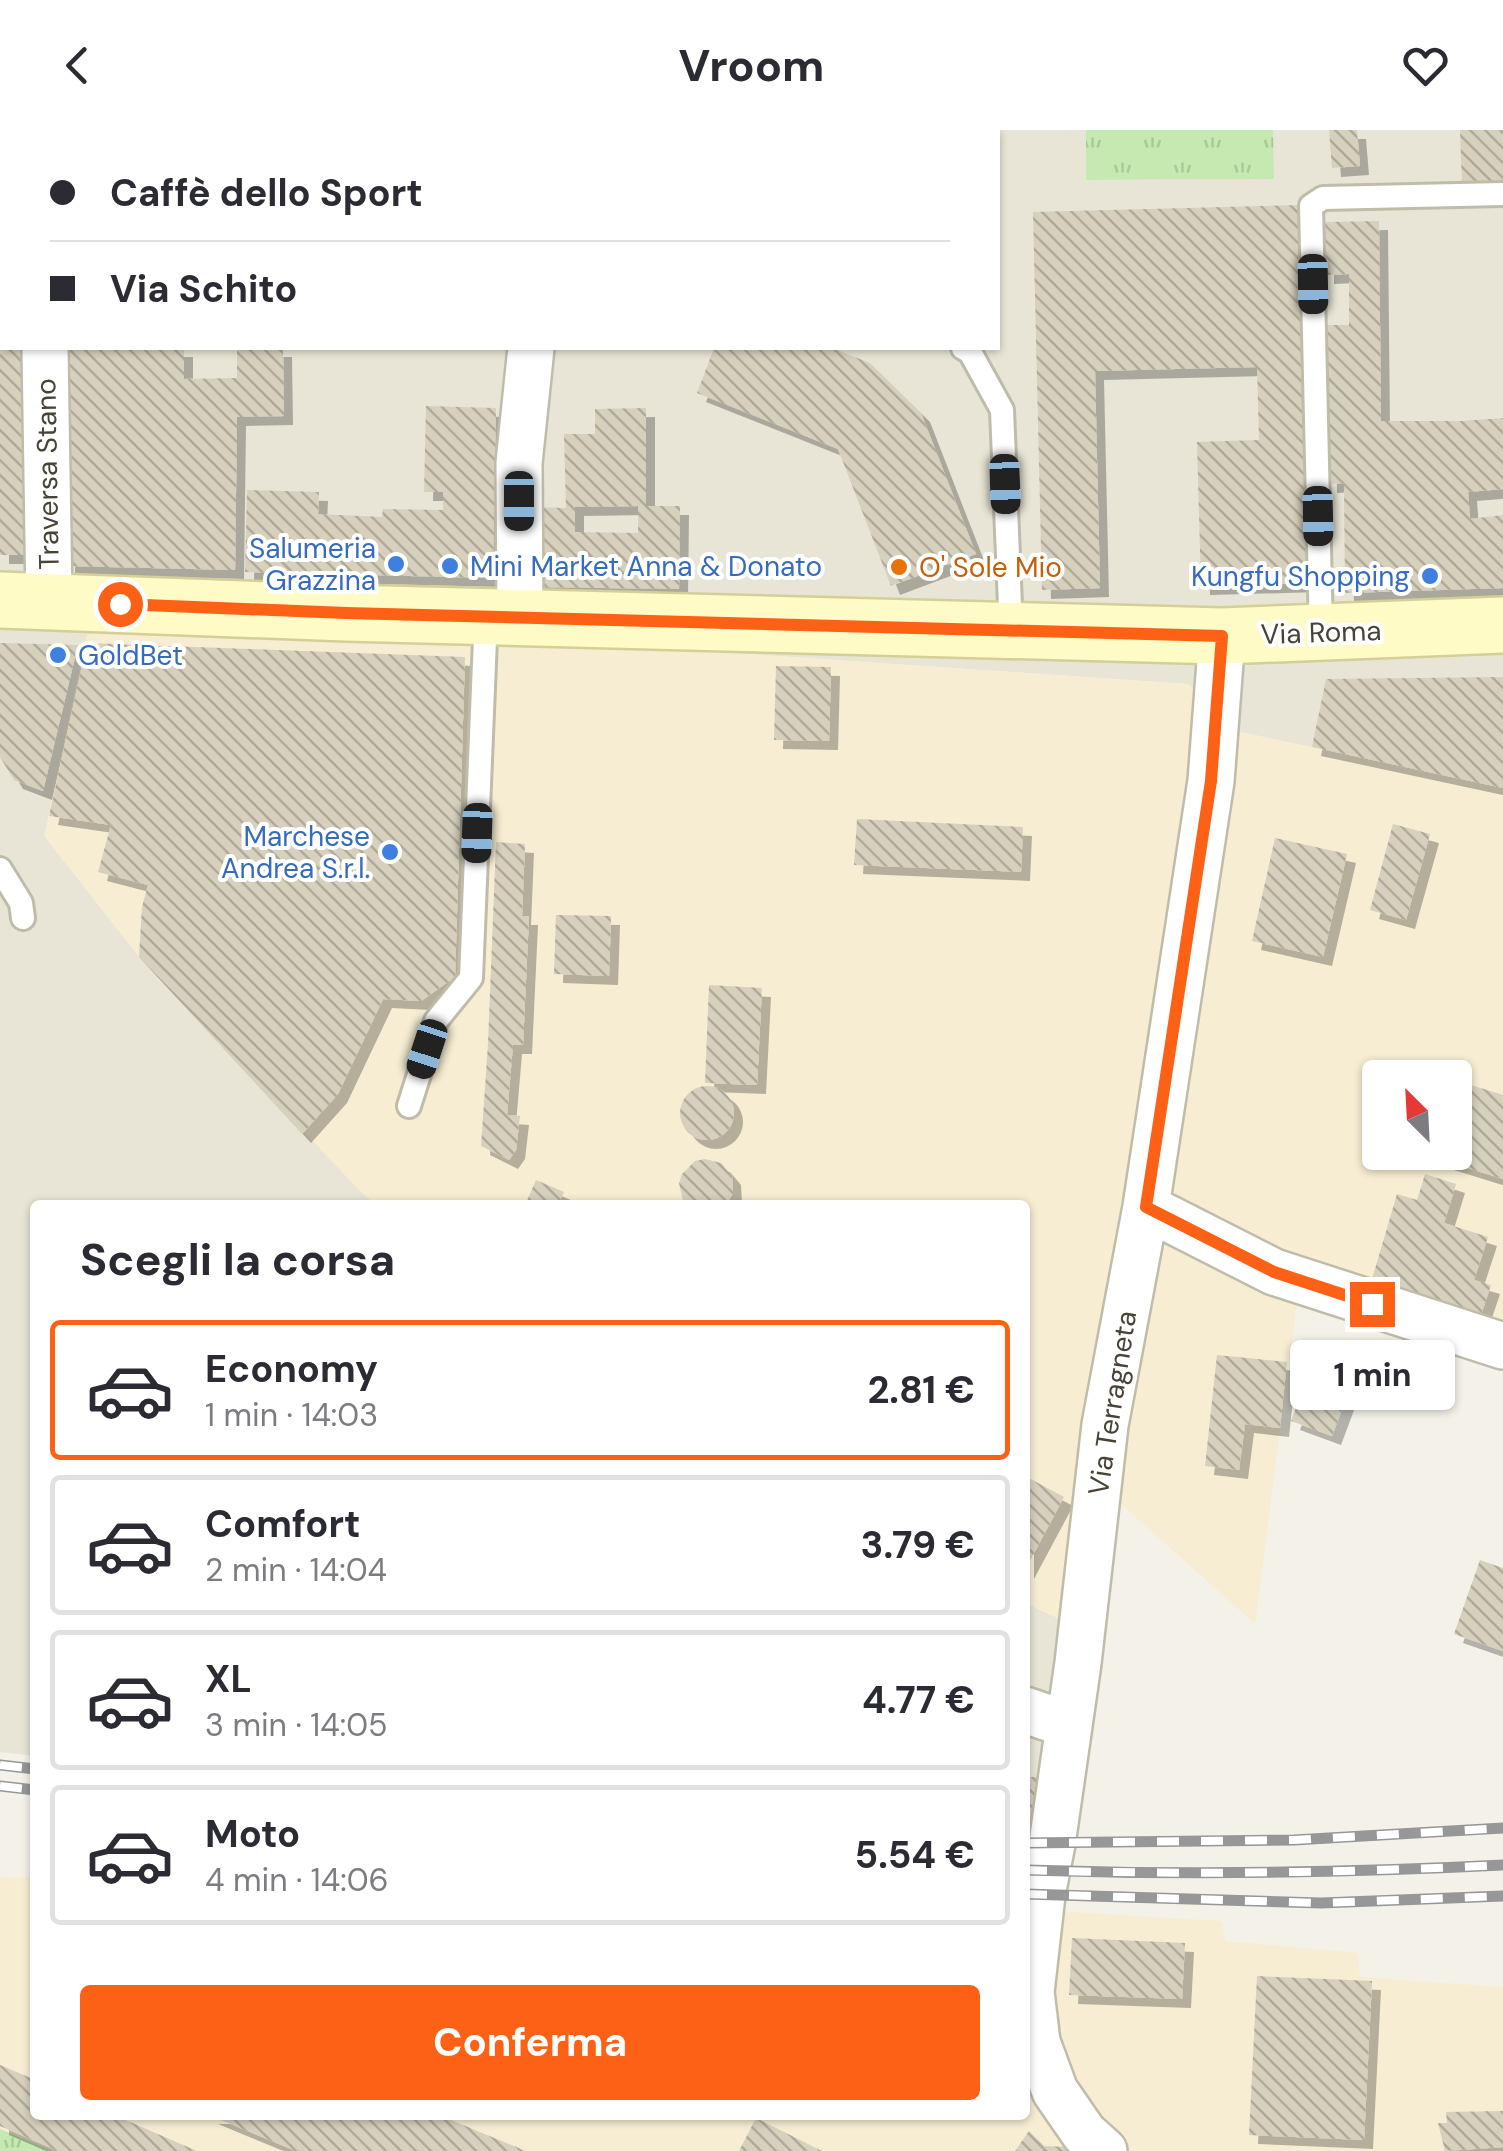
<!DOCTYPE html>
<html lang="it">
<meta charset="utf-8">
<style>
body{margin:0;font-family:"DM Sans",sans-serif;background:#f2f2f3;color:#2b2b33;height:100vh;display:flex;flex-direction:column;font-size:38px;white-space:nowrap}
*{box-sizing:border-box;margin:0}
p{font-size:32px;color:#7c7c81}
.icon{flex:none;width:55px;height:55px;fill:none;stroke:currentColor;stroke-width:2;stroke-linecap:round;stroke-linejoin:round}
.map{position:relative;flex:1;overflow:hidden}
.details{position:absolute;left:30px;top:1070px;width:1000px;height:920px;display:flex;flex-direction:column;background:#fff;border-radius:10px;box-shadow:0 2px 8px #0004}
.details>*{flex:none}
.guide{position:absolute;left:0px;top:0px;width:1000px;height:220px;box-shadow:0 2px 8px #0004;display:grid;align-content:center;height:220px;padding:0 50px;background:#fff}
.needle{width:65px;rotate:336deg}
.buttons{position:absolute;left:1362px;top:930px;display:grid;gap:20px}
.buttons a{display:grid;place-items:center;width:110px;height:110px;border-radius:10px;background:#fff;box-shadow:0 2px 8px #0004;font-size:50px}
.end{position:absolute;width:45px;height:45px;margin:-22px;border:12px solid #fc6116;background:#fff;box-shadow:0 0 0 5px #fff}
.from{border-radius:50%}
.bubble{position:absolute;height:70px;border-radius:10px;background:#fff;box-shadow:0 2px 8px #0004;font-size:32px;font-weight:700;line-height:70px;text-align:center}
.car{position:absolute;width:30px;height:60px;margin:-30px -15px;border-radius:12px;box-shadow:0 0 8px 2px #0007;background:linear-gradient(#222 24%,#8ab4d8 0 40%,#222 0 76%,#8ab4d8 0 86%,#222 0)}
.guide b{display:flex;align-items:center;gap:35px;height:95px;font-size:38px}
.guide b+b{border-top:2px solid #e1e1e2}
.guide i{width:25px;height:25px;background:#2b2b33}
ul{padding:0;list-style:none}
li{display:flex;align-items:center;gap:30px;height:140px;margin:0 20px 15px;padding:0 30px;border:5px solid #e1e1e2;border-radius:10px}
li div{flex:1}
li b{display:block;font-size:38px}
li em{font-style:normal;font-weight:700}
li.selected{border-color:#fc6116}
li>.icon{width:90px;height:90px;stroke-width:1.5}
h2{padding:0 50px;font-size:45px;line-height:120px}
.primary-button{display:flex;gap:20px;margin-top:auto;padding:20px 50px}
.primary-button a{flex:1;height:115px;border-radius:10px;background:#fc6116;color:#fff;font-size:40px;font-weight:700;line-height:115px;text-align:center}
header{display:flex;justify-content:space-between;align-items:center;height:130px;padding:0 50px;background:#fff;font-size:45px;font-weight:700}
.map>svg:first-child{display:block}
.residential{fill:#e8e5d6;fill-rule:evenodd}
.commercial{fill:#f6edd3;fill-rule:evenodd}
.grass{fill:url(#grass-tufts)}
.building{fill:url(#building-back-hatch);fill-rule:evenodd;filter:url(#shadow)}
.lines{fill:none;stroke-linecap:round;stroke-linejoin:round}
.lane-casing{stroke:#c0bcaa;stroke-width:28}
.street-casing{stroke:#c0bcaa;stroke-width:50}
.secondary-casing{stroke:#d4cf97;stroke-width:60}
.lane{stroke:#fff;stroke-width:22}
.street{stroke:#fff;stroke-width:45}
.secondary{stroke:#fffbc6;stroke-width:55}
.rail-casing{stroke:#979797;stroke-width:11}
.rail{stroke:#fff;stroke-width:8;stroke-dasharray:22;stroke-linecap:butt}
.route{stroke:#fc6116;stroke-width:12}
.shop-dot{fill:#3f7fe0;stroke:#fff;stroke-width:4}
.food-dot{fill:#e8710a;stroke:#fff;stroke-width:4}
.labels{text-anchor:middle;stroke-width:8;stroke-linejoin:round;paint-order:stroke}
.street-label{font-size:28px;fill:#474436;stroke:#fff}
.shop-label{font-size:28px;fill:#366cbe;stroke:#fff;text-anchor:end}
.food-label{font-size:28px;fill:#c56008;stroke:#fff;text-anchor:start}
</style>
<header><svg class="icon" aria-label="back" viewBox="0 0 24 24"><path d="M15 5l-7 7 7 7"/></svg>Vroom<svg class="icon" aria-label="heart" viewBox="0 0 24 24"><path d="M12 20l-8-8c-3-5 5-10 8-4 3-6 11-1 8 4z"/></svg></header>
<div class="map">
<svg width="1503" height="2021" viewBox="0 0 1503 2021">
<defs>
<pattern id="grass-tufts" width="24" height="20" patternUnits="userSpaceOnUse" patternTransform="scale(2.5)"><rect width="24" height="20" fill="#c5e9b0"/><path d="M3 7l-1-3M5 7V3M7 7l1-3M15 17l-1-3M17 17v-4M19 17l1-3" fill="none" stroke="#abc998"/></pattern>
<pattern id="building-back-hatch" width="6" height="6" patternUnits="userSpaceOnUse" patternTransform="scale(2.5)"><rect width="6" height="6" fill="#d6d0bd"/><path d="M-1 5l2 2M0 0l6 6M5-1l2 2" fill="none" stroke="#afaa9a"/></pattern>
<filter id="shadow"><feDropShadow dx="9" dy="9" stdDeviation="0" flood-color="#0004"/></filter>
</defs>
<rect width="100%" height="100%" fill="#f4f2e8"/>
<path class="residential" d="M 0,0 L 1086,0 L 1087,50 L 1273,49 L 1273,0 L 1503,0 L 1503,658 L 1235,601 L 1188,554 L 688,520 L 87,504 L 358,1059 L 376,1075 L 35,1075 L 35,1626 L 0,1622 ZM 2,2 L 998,2 L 998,218 L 2,218 Z
M 1025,1473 L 1100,1507 L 1025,1686 Z"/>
<path class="commercial" d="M 87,504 L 688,520 L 1188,554 L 1236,601 L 1503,658 L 1503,1213 L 1302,1134 L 1255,1494 L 1121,1374 L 1100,1507 L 1025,1473 L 1025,1075 L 376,1075 L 358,1059 L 139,827 L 44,706 ZM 1380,948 L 1455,948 L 1455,1022 L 1380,1022 Z
M 0,1747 L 35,1748 L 35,1985 L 1025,1985 L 1025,1779 L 1221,1791 L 1226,1811 L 1358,1823 L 1360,1847 L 1503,1857 L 1503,2021 L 52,2021 L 0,1999 Z"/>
<path class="grass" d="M 1086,0 L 1273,0 L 1274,49 L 1086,50 Z
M 0,1999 L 52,2021 L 0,2021 Z"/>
<path class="building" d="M 1329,0 L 1357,0 L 1360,36 L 1332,38 Z
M 1460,0 L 1503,0 L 1503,52 L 1462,54 Z
M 1301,75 L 1310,453 L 1201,456 L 1197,312 L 1259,310 L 1257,237 L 1095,241 L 1100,458 L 1042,460 L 1033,82 Z
M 1379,91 L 1381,291 L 1462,291 L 1503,288 L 1503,359 L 1468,362 L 1470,389 L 1503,385 L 1503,458 L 1345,463 L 1344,353 L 1328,354 L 1325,195 L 1349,195 L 1349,144 L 1325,145 L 1325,92 Z
M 0,218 L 24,218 L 28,425 L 0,425 Z
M 67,218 L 184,218 L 184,249 L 237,248 L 237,218 L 283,218 L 284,286 L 237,287 L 235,440 L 66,436 Z
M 714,218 L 832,218 L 870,233 L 921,283 L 976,424 L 891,456 L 838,319 L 697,263 Z
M 426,276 L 496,278 L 493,448 L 245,442 L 247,360 L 319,362 L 318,384 L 382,387 L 383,379 L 443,380 L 443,362 L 424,362 Z
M 646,278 L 646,376 L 680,376 L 679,459 L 531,457 L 533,377 L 566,378 L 564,304 L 595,304 L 595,279 ZM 638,376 L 638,403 L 575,402 L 575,377 Z
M 0,513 L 78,515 L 43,661 L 14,650 L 0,627 Z
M 87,513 L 465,527 L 455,847 L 421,871 L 383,869 L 338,964 L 302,1004 L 139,827 L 142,777 L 148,755 L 98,742 L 111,695 L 49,686 Z
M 776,536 L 831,537 L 829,611 L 774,610 Z
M 1503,547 L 1503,658 L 1312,617 L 1326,549 Z
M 857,689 L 1023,697 L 1021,742 L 854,735 Z
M 1393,694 L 1430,704 L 1406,790 L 1370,780 Z
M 1275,708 L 1347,724 L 1323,827 L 1252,811 Z
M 496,712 L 525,714 L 522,786 L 529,786 L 523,915 L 513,915 L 507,985 L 520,986 L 516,1020 L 509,1030 L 481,1016 L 488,914 Z
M 556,785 L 611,786 L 609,846 L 554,844 Z
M 709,855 L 762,858 L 757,955 L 705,953 Z
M 1455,950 L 1503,965 L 1503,1049 L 1419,1023 L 1455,1022 Z
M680 983a27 27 0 1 1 54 0a27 27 0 1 1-54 0Z
M 705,1029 L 721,1033 L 732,1046 L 733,1063 L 726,1075 L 686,1075 L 683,1071 L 679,1053 L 682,1044 L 695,1031 Z
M 1425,1044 L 1456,1054 L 1444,1093 L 1488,1107 L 1474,1150 L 1491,1155 L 1479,1191 L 1370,1156 L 1397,1064 L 1417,1070 Z
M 536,1050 L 564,1062 L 558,1075 L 526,1073 Z
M 1217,1225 L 1287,1232 L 1280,1298 L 1245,1294 L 1239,1340 L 1205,1336 Z
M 1312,1235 L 1353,1250 L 1332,1306 L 1291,1291 Z
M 1025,1346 L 1064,1367 L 1025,1440 Z
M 1480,1430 L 1503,1438 L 1503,1521 L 1454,1504 Z
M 1025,1647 L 1044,1647 L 1043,1689 L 1025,1689 Z
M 1072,1808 L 1185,1813 L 1182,1869 L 1069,1865 Z
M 1257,1846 L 1372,1851 L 1364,2010 L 1249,2005 Z
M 0,1935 L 35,1950 L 35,1985 L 114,1985 L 197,2021 L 58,2021 L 0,1996 Z
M 1503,1981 L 1503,2017 L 1445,2021 L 1438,1993 L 1447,1993 L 1446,1982 Z
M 209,1985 L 439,1985 L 526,2021 L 296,2021 Z
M 756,1988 L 822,2021 L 739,2021 Z
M 1029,2001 L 1044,2016 L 1072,2017 L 1076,2021 L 1015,2021 Z"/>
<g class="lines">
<g class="lane-casing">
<path id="lane" d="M 963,218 L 970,222 L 1002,280 L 1011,500
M 1321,502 L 1311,76 L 1323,68 L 1503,64
M 0,739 L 21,773 L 23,788
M 409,976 L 436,891 L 471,848 L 486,485"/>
</g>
<g class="street-casing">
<path id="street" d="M 42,0 L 42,2
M 525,0 L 526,2
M 45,218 L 49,471
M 520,486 L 519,333 L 531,218
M 1146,1077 L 1274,1142 L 1503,1216
M 1025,1580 L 1069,1595
M 1104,2021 L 1084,2003 L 1055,1961 L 1037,1912 L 1031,1862 L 1042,1765 L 1052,1714 L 1078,1533 L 1105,1295 L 1146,1077 L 1211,651 L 1222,506"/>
</g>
<g class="secondary-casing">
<path id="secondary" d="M 0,470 L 346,483 L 1222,506 L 1503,495"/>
</g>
<use href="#lane" class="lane"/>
<use href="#street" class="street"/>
<use href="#secondary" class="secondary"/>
<g class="rail-casing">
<path id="rail" d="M 0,1635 L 35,1639
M 0,1656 L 35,1660
M 1025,1713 L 1294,1710 L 1503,1698
M 1025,1740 C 1184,1745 1344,1743 1503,1735
M 1025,1764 L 1321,1773 L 1503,1766"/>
</g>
<use href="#rail" class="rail"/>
</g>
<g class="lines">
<path class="route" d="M 120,474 L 346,483 L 1222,506 L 1211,651 L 1146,1077 L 1274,1142 L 1372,1174"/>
</g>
<g class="shop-dot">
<circle cx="396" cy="434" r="10"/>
<circle cx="450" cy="436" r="10"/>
<circle cx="1430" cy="446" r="10"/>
<circle cx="58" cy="525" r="10"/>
<circle cx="390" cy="722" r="10"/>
</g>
<circle class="food-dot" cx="899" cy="437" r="10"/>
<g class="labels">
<g class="street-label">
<text transform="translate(47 344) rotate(-91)" y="10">Traversa Stano</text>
<text transform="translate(1321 502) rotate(-2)" y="10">Via Roma</text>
<text transform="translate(1112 1273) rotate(-81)" y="10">Via Terragneta</text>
</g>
<g class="shop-label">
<text x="376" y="428">Salumeria<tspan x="376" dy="32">Grazzina</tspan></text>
<text x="470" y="446" text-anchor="start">Mini Market Anna &amp; Donato</text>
<text x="1410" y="456">Kungfu Shopping</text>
<text x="78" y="535" text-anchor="start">GoldBet</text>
<text x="370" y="716">Marchese<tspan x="370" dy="32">Andrea S.r.l.</tspan></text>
</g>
<g class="food-label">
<text x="919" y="447">O' Sole Mio</text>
</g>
</g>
</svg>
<div class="buttons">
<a><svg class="needle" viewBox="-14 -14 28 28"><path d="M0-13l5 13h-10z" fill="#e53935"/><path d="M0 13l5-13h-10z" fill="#7c7c81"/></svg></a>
</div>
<i class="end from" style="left:120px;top:474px"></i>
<i class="end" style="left:1372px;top:1174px"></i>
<div class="bubble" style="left:1290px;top:1210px;width:165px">1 min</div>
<i class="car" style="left:1313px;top:154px;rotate:179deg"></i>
<i class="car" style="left:1005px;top:354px;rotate:178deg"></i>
<i class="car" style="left:519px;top:371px;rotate:180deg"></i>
<i class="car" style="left:1318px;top:386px;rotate:179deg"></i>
<i class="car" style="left:477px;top:703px;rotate:182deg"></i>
<i class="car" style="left:427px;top:919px;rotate:198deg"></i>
<div class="guide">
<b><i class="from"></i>Caffè dello Sport</b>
<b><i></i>Via Schito</b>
</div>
<section class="details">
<h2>Scegli la corsa</h2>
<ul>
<li class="selected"><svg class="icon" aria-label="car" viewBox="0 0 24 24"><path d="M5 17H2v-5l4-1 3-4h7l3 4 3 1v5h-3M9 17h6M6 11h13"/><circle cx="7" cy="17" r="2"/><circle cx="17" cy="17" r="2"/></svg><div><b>Economy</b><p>1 min · 14:03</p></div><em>2.81 €</em></li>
<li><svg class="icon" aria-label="car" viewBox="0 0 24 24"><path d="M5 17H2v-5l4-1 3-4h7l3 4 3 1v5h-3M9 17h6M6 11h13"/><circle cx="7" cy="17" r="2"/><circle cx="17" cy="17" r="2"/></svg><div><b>Comfort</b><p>2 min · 14:04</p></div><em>3.79 €</em></li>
<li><svg class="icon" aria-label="car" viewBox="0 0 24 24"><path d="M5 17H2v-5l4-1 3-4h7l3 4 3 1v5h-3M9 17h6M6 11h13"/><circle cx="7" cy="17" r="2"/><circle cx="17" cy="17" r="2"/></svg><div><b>XL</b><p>3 min · 14:05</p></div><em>4.77 €</em></li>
<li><svg class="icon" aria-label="car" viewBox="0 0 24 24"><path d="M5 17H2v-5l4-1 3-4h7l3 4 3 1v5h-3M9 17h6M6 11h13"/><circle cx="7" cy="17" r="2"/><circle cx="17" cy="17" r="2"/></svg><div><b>Moto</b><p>4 min · 14:06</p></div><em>5.54 €</em></li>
</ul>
<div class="primary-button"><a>Conferma</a></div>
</section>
</div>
